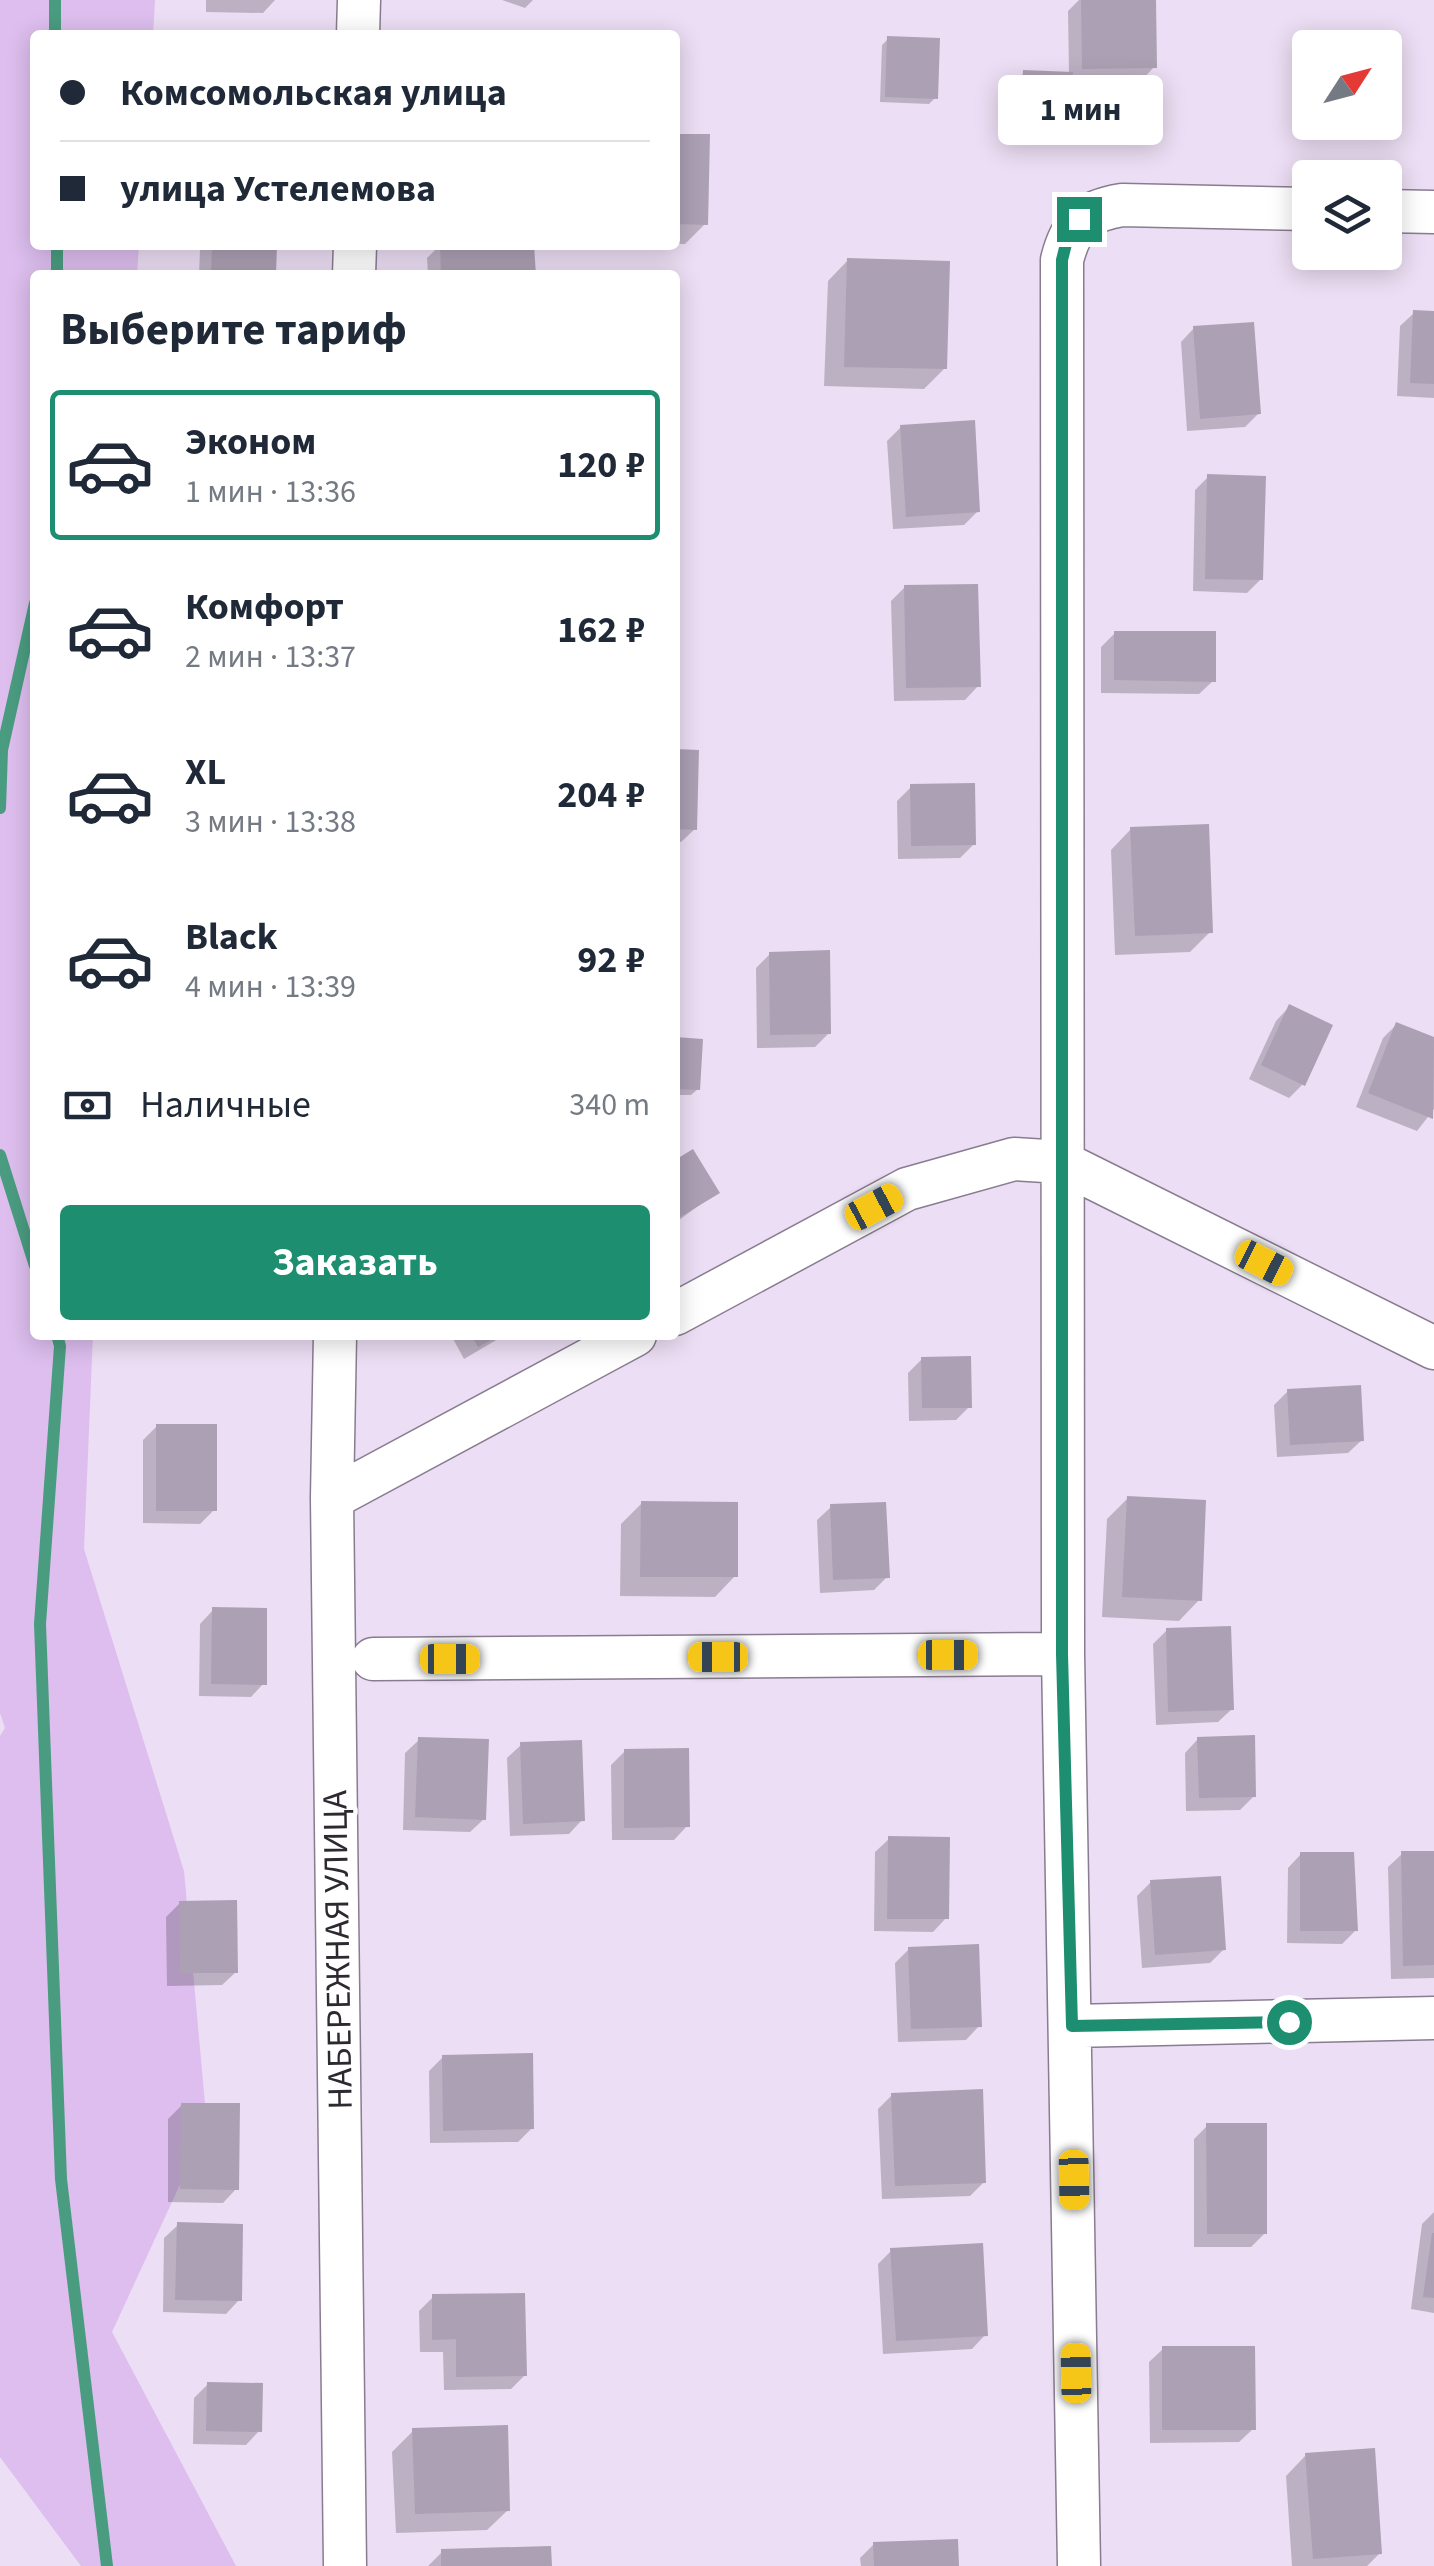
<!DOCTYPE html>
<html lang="ru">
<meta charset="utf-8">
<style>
body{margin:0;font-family:"Source Sans 3",sans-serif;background:#f2f2f3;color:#1f2937;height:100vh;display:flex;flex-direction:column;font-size:38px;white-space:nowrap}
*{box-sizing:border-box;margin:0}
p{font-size:32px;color:#747a83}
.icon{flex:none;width:55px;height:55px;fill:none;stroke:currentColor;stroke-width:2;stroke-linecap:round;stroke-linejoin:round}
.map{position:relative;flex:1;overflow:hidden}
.drawer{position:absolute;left:30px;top:270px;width:650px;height:1070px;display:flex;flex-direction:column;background:#fff;border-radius:10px;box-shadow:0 5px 25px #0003}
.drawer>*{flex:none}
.top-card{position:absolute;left:30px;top:30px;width:650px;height:220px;border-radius:10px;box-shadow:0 5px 25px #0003;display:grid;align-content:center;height:220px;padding:0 30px;background:#fff}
.needle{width:65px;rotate:54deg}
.tools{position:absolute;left:1292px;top:30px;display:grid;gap:20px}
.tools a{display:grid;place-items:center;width:110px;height:110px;border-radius:10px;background:#fff;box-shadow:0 5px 25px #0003;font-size:50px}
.end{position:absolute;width:45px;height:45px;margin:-22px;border:12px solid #1d8f70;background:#fff;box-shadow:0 0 0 5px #fff}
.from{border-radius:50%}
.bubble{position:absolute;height:70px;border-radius:10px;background:#fff;box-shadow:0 5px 25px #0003;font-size:32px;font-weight:700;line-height:70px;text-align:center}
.car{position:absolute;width:30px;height:60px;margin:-30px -15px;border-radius:12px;box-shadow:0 0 8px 2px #0007;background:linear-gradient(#f5c518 24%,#345 0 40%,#f5c518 0 76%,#345 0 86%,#f5c518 0)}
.top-card b{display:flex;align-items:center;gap:35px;height:95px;font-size:38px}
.top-card b+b{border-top:2px solid #e0e1e3}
.top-card i{width:25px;height:25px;background:#1f2937}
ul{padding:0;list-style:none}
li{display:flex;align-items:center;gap:30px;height:150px;margin:0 20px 15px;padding:0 10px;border:5px solid transparent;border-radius:10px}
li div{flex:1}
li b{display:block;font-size:38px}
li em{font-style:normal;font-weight:700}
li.selected{border-color:#1d8f70}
li>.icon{width:90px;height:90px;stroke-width:1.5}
h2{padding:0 30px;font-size:45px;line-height:120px}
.pay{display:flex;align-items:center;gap:25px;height:110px;padding:0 30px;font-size:38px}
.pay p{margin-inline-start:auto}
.primary-button{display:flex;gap:20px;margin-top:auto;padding:20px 30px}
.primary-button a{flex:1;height:115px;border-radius:10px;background:#1d8f70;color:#fff;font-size:40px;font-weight:700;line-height:115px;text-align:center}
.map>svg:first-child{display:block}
.green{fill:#ddbeee}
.shadow{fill:#0003}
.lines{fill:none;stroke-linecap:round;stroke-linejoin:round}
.stream{stroke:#4a9c81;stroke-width:12}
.building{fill:#aca0b4}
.street-casing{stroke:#897c90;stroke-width:45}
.street{stroke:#fff;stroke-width:42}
.route{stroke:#1d8f70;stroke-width:12}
.labels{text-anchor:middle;stroke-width:9;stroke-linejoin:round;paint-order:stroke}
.street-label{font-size:35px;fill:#2e2931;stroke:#fff}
</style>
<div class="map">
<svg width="1434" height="2566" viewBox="0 0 1434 2566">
<rect width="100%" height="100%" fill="#ecdef4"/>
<path class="green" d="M 0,0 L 155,0 L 153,35 L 35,35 L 35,245 L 139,245 L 137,275 L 35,275 L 35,1335 L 93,1335 L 84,1549 L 184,1871 L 207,2126 L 112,2332 L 236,2566 L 81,2566 L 0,2457 L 0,1736 L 5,1728 L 0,1713 Z"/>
<path class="shadow" d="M 206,0 L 275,0 L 263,13 L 206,12 Z
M 502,0 L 533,0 L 525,8 Z
M 1079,0 L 1153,0 L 1154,67 L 1141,81 L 1070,82 L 1068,128 L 1054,141 L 1008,140 L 1010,86 L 1024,73 L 1069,75 L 1068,11 Z
M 888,39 L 935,98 L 929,104 L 880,102 L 882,45 Z
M 675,136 L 706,223 L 685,244 L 675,244 Z
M 205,245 L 274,245 L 274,275 L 199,275 L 200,250 Z
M 440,245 L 532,245 L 534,275 L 428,275 L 427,258 Z
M 848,260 L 945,368 L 924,389 L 824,386 L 828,281 Z
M 1414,313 L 1434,314 L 1434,398 L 1397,396 L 1400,326 Z
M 1194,328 L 1258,414 L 1245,427 L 1187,431 L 1181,342 Z
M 901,427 L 978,511 L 964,525 L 893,529 L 887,441 Z
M 1208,477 L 1261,579 L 1247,593 L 1193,591 L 1195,490 Z
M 905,587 L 978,686 L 965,700 L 894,701 L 891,601 Z
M 1115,633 L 1213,681 L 1199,694 L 1101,693 L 1101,647 Z
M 675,752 L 695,829 L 681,842 L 675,842 Z
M 911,787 L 974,844 L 960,858 L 898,859 L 897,801 Z
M 1131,829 L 1210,932 L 1190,952 L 1115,955 L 1111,850 Z
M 770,954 L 829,1033 L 815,1047 L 757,1048 L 756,968 Z
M 1289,1007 L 1303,1084 L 1289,1098 L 1249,1079 L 1276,1021 Z
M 1396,1025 L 1434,1040 L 1434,1109 L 1417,1131 L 1356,1107 L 1383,1038 Z
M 675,1040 L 698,1089 L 691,1095 L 675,1095 Z
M 675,1163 L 716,1193 L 675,1223 Z
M 451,1335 L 505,1335 L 464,1359 Z
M 922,1359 L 969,1407 L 956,1420 L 909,1421 L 908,1373 Z
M 1288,1391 L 1362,1440 L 1348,1453 L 1277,1457 L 1274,1405 Z
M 157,1426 L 214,1510 L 200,1524 L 143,1523 L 143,1440 Z
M 1128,1498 L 1199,1600 L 1179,1621 L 1102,1617 L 1107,1519 Z
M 642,1503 L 735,1576 L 715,1597 L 620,1596 L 621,1524 Z
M 831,1507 L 887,1577 L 874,1590 L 820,1593 L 817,1520 Z
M 213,1610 L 264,1683 L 251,1697 L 199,1696 L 200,1624 Z
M 1167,1630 L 1232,1709 L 1218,1722 L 1156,1725 L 1153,1644 Z
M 1198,1739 L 1254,1796 L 1240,1810 L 1186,1811 L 1185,1753 Z
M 419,1740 L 484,1819 L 470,1832 L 403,1830 L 405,1753 Z
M 521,1745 L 582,1820 L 569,1834 L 510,1836 L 507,1758 Z
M 625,1751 L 687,1826 L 674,1840 L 612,1840 L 611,1765 Z
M 889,1839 L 946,1918 L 933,1932 L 874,1931 L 875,1852 Z
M 1434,1853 L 1434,1978 L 1391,1979 L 1388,1867 L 1402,1854 Z
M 1301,1854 L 1356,1930 L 1342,1944 L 1287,1943 L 1288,1868 Z
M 1151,1882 L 1224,1949 L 1210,1963 L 1142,1968 L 1137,1896 Z
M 180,1903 L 236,1972 L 222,1985 L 167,1986 L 166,1917 Z
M 909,1949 L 979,2026 L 966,2040 L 898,2042 L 895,1963 Z
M 443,2057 L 532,2128 L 518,2142 L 430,2143 L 429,2071 Z
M 892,2095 L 984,2182 L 970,2196 L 882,2199 L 878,2109 Z
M 182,2105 L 236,2189 L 223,2203 L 168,2202 L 168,2119 Z
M 1207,2126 L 1265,2233 L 1251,2247 L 1194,2247 L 1194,2139 Z
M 1434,2212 L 1434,2313 L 1411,2309 L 1422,2224 Z
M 178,2225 L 239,2300 L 226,2314 L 163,2312 L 164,2238 Z
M 891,2251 L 985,2335 L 972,2349 L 883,2354 L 878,2264 Z
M 433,2297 L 525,2375 L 511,2389 L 444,2390 L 443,2352 L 420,2352 L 419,2311 Z
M 1163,2349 L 1253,2429 L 1239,2442 L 1150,2443 L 1149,2362 Z
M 208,2384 L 259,2431 L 246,2445 L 193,2444 L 194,2398 Z
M 413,2431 L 508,2510 L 487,2530 L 396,2533 L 392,2452 Z
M 1306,2455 L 1380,2553 L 1367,2566 L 1292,2566 L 1286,2476 Z
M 874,2544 L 956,2566 L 861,2566 L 860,2558 Z
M 442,2552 L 549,2566 L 428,2566 Z"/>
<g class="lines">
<path class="stream" d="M 55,0 L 55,35
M 57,245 L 57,275
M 0,808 L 2,750 L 35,603
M 0,1155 L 35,1266
M 57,1335 L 60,1346 L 40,1624 L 61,2179 L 107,2566"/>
</g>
<path class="building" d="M 1081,0 L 1156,0 L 1157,68 L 1082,69 Z
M 887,36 L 940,38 L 938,99 L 885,97 Z
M 1023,70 L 1073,72 L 1070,129 L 1020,127 Z
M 675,134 L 710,134 L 708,225 L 675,224 Z
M 212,245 L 277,245 L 276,275 L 211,275 Z
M 440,245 L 534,245 L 536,275 L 441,275 Z
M 847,258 L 950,261 L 947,369 L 844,367 Z
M 1413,310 L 1434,311 L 1434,384 L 1410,383 Z
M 1254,322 L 1261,414 L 1200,419 L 1193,326 Z
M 975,420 L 980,512 L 906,517 L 900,425 Z
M 1207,474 L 1266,476 L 1263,580 L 1205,579 Z
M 978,584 L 981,687 L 906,688 L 904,585 Z
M 1114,631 L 1216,631 L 1216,682 L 1114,680 Z
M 675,749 L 699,750 L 697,830 L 675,829 Z
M 975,783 L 976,845 L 911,846 L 910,784 Z
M 1209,824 L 1213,933 L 1135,936 L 1130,827 Z
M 830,950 L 831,1034 L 770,1035 L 769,952 Z
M 1289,1004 L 1333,1025 L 1305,1086 L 1261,1065 Z
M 1396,1022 L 1434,1037 L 1433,1119 L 1368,1093 Z
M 675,1037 L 703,1039 L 700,1090 L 675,1089 Z
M 693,1149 L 720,1193 L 675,1220 L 675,1160 Z
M 471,1335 L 501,1335 L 478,1347 Z
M 971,1356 L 972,1408 L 922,1408 L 921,1357 Z
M 1361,1385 L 1364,1441 L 1290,1445 L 1287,1389 Z
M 156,1424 L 217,1424 L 217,1511 L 156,1511 Z
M 1127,1496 L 1206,1500 L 1202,1601 L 1122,1597 Z
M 641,1501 L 738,1502 L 738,1577 L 640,1577 Z
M 886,1502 L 890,1578 L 833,1580 L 830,1504 Z
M 212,1607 L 267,1608 L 267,1685 L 211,1684 Z
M 1231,1626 L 1234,1710 L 1168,1712 L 1166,1628 Z
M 1255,1735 L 1256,1797 L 1199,1798 L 1197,1737 Z
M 418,1737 L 489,1739 L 486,1820 L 415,1817 Z
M 582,1740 L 585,1821 L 523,1824 L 520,1742 Z
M 689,1748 L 690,1827 L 624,1828 L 624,1749 Z
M 888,1836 L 950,1837 L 949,1919 L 887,1919 Z
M 1401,1851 L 1434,1851 L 1434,1965 L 1403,1966 Z
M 1300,1852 L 1354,1852 L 1358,1931 L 1300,1931 Z
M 1221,1876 L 1226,1950 L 1155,1955 L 1150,1880 Z
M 237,1900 L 238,1973 L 180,1973 L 179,1901 Z
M 979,1944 L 982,2027 L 911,2029 L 908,1947 Z
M 533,2053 L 534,2129 L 443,2131 L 442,2055 Z
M 983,2089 L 986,2183 L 895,2186 L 891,2093 Z
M 181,2103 L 240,2103 L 239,2190 L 180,2189 Z
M 1206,2123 L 1267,2123 L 1267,2234 L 1207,2234 Z
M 177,2222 L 243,2224 L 242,2301 L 175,2300 Z
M 1432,2233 L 1434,2233 L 1434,2298 L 1423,2297 Z
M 983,2243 L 988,2336 L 896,2341 L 890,2248 Z
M 525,2293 L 527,2376 L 456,2377 L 456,2339 L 432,2340 L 432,2294 Z
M 1162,2346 L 1255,2346 L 1256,2430 L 1162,2430 Z
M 207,2382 L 263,2383 L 262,2432 L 206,2431 Z
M 508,2425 L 510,2511 L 415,2514 L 412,2428 Z
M 1375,2448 L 1382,2554 L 1313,2559 L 1305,2453 Z
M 958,2539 L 959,2566 L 874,2566 L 873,2542 Z
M 551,2546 L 552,2566 L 441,2566 L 441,2549 Z"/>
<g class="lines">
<g class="street-casing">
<path id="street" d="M 358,35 L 359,0
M 1385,211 L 1434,212
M 354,275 L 355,245
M 675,1314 L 907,1189 L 1014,1159 L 1061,1162 L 1434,1348
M 335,1335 L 332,1498 L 345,2566
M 332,1498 L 635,1335
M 373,1659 L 1063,1654
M 1072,2026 L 1434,2018
M 1079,2566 L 1063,1654 L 1062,260 C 1071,224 1085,211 1122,205 L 1310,209"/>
</g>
<use href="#street" class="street"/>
</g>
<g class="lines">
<path class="route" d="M 1079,219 L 1068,236 L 1062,260 L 1062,1654 L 1072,2026 L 1289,2022"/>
</g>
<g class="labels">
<g class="street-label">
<text transform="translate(337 1950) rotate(-91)" y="12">НАБЕРЕЖНАЯ УЛИЦА</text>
</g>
</g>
</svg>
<div class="tools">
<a><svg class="needle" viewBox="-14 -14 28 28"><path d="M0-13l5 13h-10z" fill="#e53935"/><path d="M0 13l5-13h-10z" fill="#747a83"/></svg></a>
<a><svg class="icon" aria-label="layers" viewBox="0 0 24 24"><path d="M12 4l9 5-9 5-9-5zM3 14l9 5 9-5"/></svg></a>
</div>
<i class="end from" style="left:1289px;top:2022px"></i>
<i class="end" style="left:1079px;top:219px"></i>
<div class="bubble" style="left:998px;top:75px;width:165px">1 мин</div>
<i class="car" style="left:874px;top:1207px;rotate:62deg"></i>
<i class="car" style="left:1264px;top:1263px;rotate:117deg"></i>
<i class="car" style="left:948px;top:1655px;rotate:90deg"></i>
<i class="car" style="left:718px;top:1657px;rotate:270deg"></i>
<i class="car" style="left:450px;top:1659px;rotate:90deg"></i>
<i class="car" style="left:1074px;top:2180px;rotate:179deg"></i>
<i class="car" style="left:1076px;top:2373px;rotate:359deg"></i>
<div class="top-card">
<b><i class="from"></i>Комсомольская улица</b>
<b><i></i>улица Устелемова</b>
</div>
<section class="drawer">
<h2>Выберите тариф</h2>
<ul>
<li class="selected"><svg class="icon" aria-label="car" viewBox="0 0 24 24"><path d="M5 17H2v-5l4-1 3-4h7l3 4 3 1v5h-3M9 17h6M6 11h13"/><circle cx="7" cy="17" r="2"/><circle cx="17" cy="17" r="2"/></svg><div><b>Эконом</b><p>1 мин · 13:36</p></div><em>120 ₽</em></li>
<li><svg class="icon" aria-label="car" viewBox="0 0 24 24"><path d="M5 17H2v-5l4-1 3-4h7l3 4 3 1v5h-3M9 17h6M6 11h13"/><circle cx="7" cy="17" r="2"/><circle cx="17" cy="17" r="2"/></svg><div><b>Комфорт</b><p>2 мин · 13:37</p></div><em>162 ₽</em></li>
<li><svg class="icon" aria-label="car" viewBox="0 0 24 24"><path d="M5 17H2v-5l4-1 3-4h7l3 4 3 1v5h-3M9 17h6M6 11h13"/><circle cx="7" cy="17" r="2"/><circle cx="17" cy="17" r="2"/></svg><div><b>XL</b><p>3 мин · 13:38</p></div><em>204 ₽</em></li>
<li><svg class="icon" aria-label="car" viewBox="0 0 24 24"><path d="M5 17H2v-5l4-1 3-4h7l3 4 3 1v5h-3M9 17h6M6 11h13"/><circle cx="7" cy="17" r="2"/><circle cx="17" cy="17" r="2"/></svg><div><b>Black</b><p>4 мин · 13:39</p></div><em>92 ₽</em></li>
</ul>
<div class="pay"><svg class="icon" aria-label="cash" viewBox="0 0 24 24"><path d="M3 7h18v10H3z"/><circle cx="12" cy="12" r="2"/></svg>Наличные<p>340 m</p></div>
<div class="primary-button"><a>Заказать</a></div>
</section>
</div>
